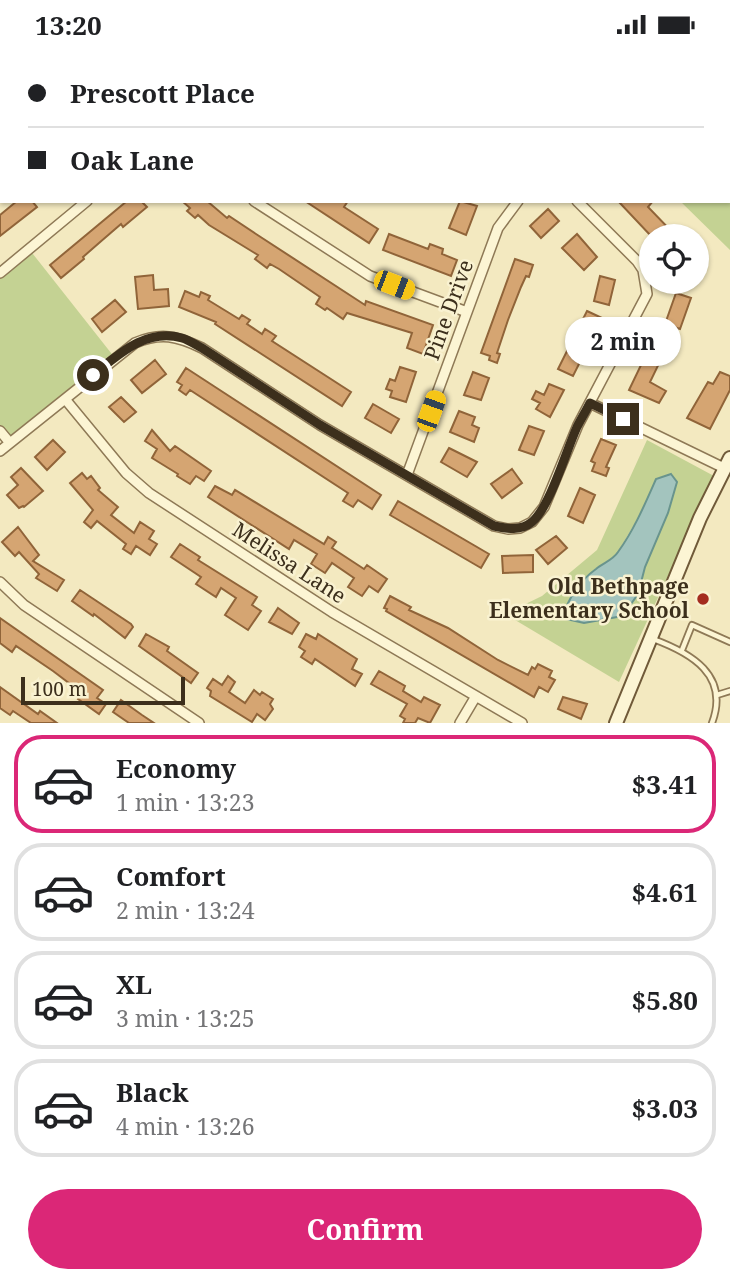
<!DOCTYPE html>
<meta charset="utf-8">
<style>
body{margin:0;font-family:"Noto Serif",serif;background:#f6f6f6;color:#202124;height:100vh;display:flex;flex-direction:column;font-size:26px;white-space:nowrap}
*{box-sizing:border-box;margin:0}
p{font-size:23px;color:#757577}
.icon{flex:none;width:38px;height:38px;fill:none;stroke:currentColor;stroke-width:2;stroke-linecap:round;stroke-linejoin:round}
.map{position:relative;height:674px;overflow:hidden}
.side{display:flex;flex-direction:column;background:#fff;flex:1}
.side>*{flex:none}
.top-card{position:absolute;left:0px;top:0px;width:732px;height:154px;box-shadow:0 2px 5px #0004;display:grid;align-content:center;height:154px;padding:0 28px;background:#fff}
.tools{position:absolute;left:639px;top:175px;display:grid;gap:14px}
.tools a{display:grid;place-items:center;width:70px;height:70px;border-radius:50%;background:#fff;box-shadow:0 2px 5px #0004;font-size:35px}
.scale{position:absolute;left:21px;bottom:18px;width:164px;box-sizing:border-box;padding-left:7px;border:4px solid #3c2f1c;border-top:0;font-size:19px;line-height:24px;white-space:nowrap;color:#3c2f1c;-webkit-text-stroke:5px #f9f2d1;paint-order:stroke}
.end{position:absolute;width:32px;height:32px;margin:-16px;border:9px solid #3c2f1c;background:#fff;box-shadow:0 0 0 4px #fff}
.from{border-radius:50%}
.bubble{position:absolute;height:49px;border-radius:24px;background:#fff;box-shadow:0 2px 5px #0004;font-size:23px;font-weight:700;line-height:49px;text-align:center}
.car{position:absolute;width:21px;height:42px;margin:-21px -10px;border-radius:9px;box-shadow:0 0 5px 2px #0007;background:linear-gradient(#f5c518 24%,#345 0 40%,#f5c518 0 76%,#345 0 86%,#f5c518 0)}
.top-card b{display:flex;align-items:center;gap:24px;height:66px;font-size:26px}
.top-card b+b{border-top:2px solid #e0e0e0}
.top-card i{width:18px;height:18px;background:#202124}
ul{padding:12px 0 0;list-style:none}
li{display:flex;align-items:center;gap:21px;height:98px;margin:0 14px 10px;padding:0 14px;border:4px solid #e0e0e0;border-radius:28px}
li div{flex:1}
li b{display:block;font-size:26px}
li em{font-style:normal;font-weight:700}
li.on{border-color:#db2777}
li>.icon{width:63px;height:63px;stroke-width:1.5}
.primary-button{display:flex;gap:14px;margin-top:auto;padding:14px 28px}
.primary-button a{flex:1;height:80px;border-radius:42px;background:#db2777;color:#fff;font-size:28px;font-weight:700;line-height:80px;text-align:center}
.status{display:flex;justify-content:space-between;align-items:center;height:49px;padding:0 35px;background:#fff;direction:ltr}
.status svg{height:19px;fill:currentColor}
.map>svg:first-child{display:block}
.green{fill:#c4d293;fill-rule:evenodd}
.water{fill:#a3c4be;stroke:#69948d;stroke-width:2}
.building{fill:#d5a572;stroke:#906439;stroke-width:2}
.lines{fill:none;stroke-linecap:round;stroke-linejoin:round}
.service-casing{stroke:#8e7956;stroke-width:8}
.minor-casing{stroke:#8e7956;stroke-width:12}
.secondary-casing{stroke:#705a39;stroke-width:16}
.service{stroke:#fcf5d4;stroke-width:4.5}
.minor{stroke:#fcf5d4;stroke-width:9}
.secondary{stroke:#fcf5d4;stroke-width:12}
.route{stroke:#3c2f1c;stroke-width:9}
.poi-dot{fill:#a42c1f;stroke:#f9f2d1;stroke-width:2.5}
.labels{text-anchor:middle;stroke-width:5;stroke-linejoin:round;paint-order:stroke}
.street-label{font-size:21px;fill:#3c2f1c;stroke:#f9f2d1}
.poi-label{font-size:21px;font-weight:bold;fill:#3c2f1c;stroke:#f9f2d1;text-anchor:end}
</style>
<div class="status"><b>13:20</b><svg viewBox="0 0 49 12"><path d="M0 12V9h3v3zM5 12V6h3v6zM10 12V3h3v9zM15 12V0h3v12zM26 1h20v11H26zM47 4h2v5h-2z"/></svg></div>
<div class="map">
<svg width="730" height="674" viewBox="0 0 730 674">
<rect width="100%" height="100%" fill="#f3e9c0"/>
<path class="green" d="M 592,0 L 730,0 L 730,201 L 680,152 L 730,152 L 730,2 L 592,2 Z
M 29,200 L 115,309 L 10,394 L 0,382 L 0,224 Z
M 647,391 L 714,427 L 619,633 L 505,565 L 542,547 L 597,501 ZM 677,433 L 668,464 L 645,518 L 638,545 L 626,562 L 617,568 L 595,520 L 616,506 L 638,469 Z"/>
<path class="water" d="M 671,425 L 677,433 L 668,464 L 645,518 L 638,545 L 626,562 L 617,568 L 584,574 L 562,569 C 569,549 578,533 596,520 C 603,514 613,511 618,503 C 634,481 645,455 656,430 Z"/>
<path class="building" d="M 17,152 L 32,152 L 37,158 L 0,187 L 0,166 Z
M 127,152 L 141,152 L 147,158 L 123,178 L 121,175 L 99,194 L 83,208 L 84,210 L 61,229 L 50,216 Z
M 182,152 L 207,152 L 227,169 L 229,167 L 256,185 L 365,256 L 366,252 L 433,276 L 423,305 L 407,299 L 412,284 L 347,264 L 343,270 L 327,259 L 325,261 L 316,255 L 320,248 L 279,220 L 270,215 L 267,219 L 255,210 L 258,206 L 253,203 L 209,176 L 198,166 L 195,169 L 187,162 L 190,159 Z
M 305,152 L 348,152 L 344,158 L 378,180 L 369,194 Z
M 460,152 L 477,157 L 466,186 L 449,179 Z
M 618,152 L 653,152 L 648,158 L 676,187 L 651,187 Z
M 548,160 L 559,172 L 541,189 L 530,177 Z
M 389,185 L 428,200 L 430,195 L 443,200 L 442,205 L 457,211 L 451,227 L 383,201 Z
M 577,185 L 597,208 L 584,221 L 562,199 Z
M 515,210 L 533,216 L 529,228 L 526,227 L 521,238 L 508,271 L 497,304 L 500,305 L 497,314 L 489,311 L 490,307 L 481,304 Z
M 153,226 L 154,241 L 168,240 L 169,257 L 138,260 L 135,228 Z
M 600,227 L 615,231 L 609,256 L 594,252 Z
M 185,242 L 199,248 L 201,243 L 210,247 L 208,251 L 239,270 L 242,266 L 250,271 L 247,275 L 262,285 L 265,280 L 276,287 L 272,292 L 351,343 L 342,357 L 215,275 L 216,273 L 179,258 Z
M 676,244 L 691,249 L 680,280 L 665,275 Z
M 115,251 L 126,263 L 102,283 L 92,270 Z
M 587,262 L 602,269 L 573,327 L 558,320 Z
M 653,291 L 667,298 L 650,333 L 666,342 L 659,354 L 629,341 Z
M 155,311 L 166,325 L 142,344 L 131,331 Z
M 400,318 L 416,323 L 406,353 L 390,348 L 392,342 L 386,340 L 390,330 L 395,332 Z
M 186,319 L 381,446 L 372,460 L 358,451 L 353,458 L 343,452 L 348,444 L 190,341 L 186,346 L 179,341 L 182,336 L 177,333 Z
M 473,323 L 489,329 L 481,351 L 464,346 Z
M 720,323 L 730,327 L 730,341 L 710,380 L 687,369 L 708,333 L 713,335 Z
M 549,335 L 564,341 L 550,368 L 536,360 L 540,354 L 532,350 L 536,342 L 544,346 Z
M 121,348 L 136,363 L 124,373 L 109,358 Z
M 373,355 L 399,370 L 391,384 L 365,369 Z
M 459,362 L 475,368 L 472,376 L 479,379 L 474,393 L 450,383 Z
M 529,377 L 544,382 L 534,406 L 519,401 Z
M 152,381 L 170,402 L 175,397 L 211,422 L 204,432 L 196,427 L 190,435 L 177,427 L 178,425 L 152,409 L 157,400 L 145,392 Z
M 601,390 L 616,396 L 606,418 L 609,419 L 606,427 L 592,422 L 595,414 L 591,412 Z
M 53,391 L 65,403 L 47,421 L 35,408 Z
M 449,399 L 477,413 L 467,428 L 441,413 Z
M 21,419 L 43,442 L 24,458 L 23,457 L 19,459 L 7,446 L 18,436 L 11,428 Z
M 512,420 L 522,434 L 502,449 L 491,435 Z
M 82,424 L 87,430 L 91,427 L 100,439 L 98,441 L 118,458 L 111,466 L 134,484 L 140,473 L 154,482 L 149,490 L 157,495 L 150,506 L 136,497 L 131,505 L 123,500 L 126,495 L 97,472 L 91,479 L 84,473 L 93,461 L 70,434 Z
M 215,437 L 232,446 L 235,441 L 324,495 L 328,488 L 336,493 L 332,499 L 364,520 L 367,516 L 387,530 L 378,543 L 369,537 L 362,547 L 348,538 L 354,529 L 332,514 L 325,524 L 311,515 L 317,505 L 294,491 L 289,500 L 208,448 Z
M 580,439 L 595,446 L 583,474 L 568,467 Z
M 398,452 L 489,505 L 481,519 L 390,466 Z
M 18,478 L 39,506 L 33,512 L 64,531 L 57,542 L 36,529 L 39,525 L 19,503 L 15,507 L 2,493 Z
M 556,487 L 567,499 L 548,515 L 536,501 Z
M 180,495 L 200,508 L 198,511 L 257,548 L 252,556 L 261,562 L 248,581 L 225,566 L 236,549 L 221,539 L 216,548 L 196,535 L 201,528 L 171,508 Z
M 533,506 L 533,523 L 503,524 L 502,507 Z
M 80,541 L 131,575 L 133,578 L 125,589 L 94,565 L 93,567 L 72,552 Z
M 390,547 L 411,558 L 409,561 L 448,579 L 498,611 L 528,626 L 532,618 L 535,620 L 538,615 L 552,622 L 549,628 L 555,631 L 548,643 L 539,638 L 534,648 L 386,562 L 387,560 L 384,559 Z
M 278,559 L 299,574 L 292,585 L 269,573 Z
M 0,569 L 103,641 L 97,649 L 106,655 L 99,665 L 78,650 L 82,644 L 53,622 L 16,597 L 12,603 L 0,594 Z
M 146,585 L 169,598 L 167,602 L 198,624 L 191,634 L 139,597 Z
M 306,585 L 316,590 L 318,585 L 357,610 L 352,620 L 362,625 L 355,637 L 315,610 L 312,615 L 301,608 L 305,602 L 299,598 Z
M 379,622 L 405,637 L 403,642 L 421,653 L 424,648 L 440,656 L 430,674 L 418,669 L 415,674 L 403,674 L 405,670 L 400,667 L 407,655 L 371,635 Z
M 228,627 L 235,633 L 229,643 L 245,654 L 254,641 L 260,646 L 262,643 L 273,650 L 270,655 L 273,660 L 265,671 L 257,665 L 252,673 L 210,647 L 211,642 L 207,639 L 213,630 L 222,636 Z
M 0,638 L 38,665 L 40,662 L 57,674 L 31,674 L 13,662 L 10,666 L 0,659 Z
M 563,648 L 587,655 L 581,670 L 558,660 Z
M 121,651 L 142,666 L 154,674 L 129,674 L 113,663 Z"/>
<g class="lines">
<g class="service-casing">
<path id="service" d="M 653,590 C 691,604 730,626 712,674
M 682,601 L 692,576 L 730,593
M 717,646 L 730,642"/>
</g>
<g class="minor-casing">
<path id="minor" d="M 289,0 L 292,2
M 518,0 L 518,2
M 33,2 L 35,0
M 241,2 L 242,0
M 0,29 L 2,28
M 254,152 L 370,227 L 467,263
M 0,224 L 87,152
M 65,350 L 126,424 L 149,444 L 332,563 L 522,674
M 590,354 L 724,419
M 0,382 L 10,394
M 0,402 L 135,294 C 161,283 177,287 202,299 L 320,376 L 494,477 L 508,480 L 520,479 L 532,473 L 544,458 L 578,376 L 647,245 L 643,221 L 637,212 L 577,152
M 407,426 L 498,179 L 518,152
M 0,533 L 24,556 L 199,674
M 460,674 L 476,647"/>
</g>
<g class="secondary-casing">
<path id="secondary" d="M 616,674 L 700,469 L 730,409"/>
</g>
<use href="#service" class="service"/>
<use href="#minor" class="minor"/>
<use href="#secondary" class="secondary"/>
</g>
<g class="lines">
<path class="route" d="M 93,326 C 119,305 146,279 182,289 C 189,291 196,296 202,299 L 320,376 L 494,477 C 507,480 521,482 532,473 C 550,458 566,402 577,378 C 581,370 586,362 590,354 L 623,370"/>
</g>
<circle class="poi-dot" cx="703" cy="550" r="7"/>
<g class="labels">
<g class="street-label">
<text transform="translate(449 261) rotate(-70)" y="7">Pine Drive</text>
<text transform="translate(289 514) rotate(33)" y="7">Melissa Lane</text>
</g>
<g class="poi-label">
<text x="689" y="545">Old Bethpage<tspan x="689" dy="24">Elementary School</tspan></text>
</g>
</g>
</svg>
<div class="tools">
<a><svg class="icon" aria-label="locate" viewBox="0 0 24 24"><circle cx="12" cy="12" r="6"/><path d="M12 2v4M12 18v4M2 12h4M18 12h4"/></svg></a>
</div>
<div class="scale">100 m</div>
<i class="end from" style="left:93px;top:326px"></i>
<i class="end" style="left:623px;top:370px"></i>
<div class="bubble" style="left:565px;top:268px;width:116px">2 min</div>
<i class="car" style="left:394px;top:236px;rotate:111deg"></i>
<i class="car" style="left:431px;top:362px;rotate:20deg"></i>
<div class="top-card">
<b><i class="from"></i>Prescott Place</b>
<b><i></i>Oak Lane</b>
</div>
</div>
<section class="side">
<ul>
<li class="on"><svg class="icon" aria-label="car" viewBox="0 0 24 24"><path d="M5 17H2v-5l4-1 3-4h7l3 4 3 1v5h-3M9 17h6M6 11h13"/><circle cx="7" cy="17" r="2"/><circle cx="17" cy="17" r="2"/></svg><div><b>Economy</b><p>1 min · 13:23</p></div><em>$3.41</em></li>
<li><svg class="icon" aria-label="car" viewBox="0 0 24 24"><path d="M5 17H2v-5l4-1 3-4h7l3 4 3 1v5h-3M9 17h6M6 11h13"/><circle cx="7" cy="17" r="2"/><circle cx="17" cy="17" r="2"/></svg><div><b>Comfort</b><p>2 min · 13:24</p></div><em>$4.61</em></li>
<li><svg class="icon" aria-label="car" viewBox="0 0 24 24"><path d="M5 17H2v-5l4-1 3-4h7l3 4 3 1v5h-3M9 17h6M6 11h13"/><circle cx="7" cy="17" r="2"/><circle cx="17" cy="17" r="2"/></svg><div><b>XL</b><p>3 min · 13:25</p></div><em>$5.80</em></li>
<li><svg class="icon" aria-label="car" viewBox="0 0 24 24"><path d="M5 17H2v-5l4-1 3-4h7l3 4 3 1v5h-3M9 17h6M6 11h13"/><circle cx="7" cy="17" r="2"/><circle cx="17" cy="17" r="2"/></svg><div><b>Black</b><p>4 min · 13:26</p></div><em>$3.03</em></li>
</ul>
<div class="primary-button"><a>Confirm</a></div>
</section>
